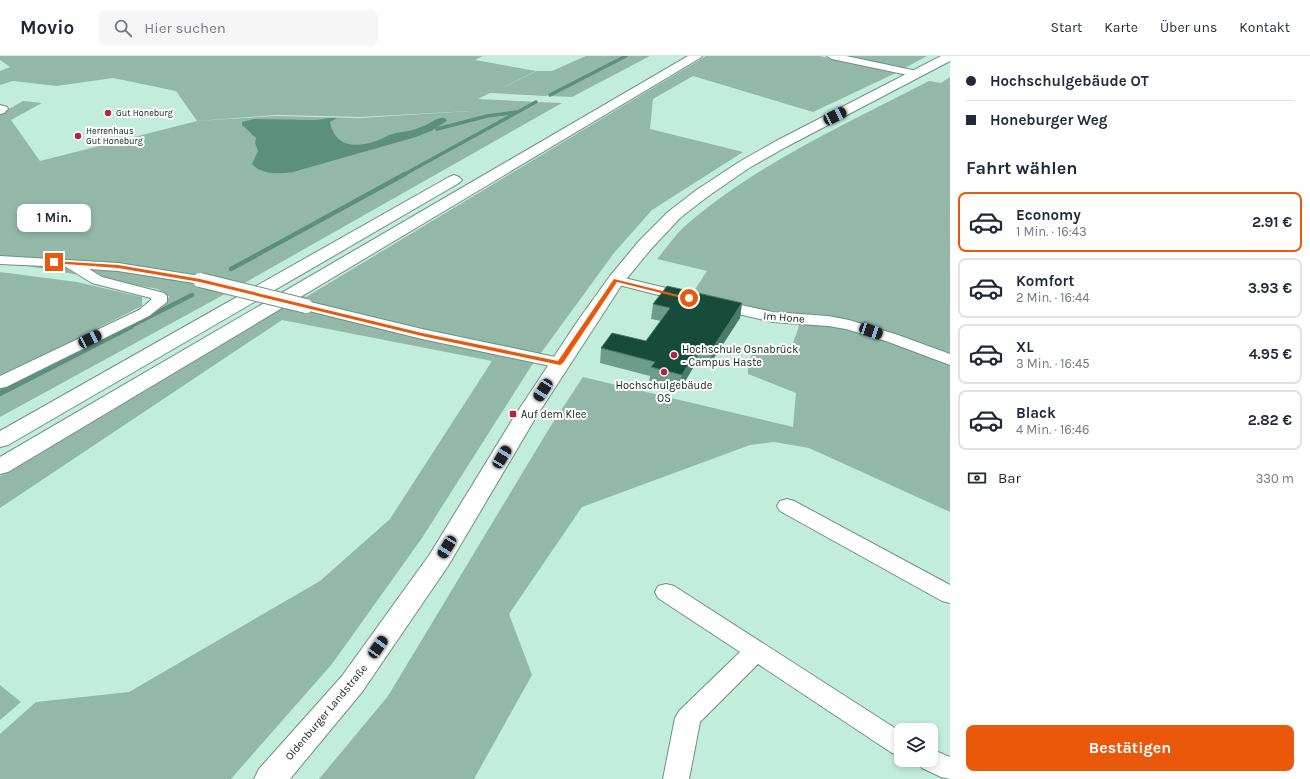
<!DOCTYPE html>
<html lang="de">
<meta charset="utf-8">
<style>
body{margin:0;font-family:Karla,sans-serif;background:#f6f6f7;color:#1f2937;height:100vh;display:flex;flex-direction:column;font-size:15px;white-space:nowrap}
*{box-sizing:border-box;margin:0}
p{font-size:13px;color:#747a83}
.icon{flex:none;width:22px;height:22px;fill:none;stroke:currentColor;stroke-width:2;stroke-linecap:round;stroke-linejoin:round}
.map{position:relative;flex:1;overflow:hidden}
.drawer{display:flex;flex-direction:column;background:#fff;width:360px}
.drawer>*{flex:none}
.top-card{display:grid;align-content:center;height:88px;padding:0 16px;background:#fff}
.tools{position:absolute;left:894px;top:667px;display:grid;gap:8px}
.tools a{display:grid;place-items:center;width:44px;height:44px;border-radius:8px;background:#fff;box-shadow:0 2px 6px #0003;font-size:20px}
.end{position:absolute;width:18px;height:18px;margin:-9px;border:5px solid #ea580c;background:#fff;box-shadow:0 0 0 2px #fff}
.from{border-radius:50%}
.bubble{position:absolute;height:28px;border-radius:8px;background:#fff;box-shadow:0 2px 6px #0003;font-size:13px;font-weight:700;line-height:28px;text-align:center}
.car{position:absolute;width:12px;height:24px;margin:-12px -6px;border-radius:5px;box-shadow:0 0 3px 1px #0007;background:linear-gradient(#222 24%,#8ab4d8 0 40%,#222 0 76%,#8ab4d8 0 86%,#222 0)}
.top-card b{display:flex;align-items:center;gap:14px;height:38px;font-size:15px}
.top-card b+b{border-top:1px solid #e0e1e3}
.top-card i{width:10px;height:10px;background:#1f2937}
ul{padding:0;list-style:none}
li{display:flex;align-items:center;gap:12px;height:60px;margin:0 8px 6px;padding:0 8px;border:2px solid #e0e1e3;border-radius:8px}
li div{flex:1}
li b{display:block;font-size:15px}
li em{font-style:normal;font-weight:700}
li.active{border-color:#ea580c}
li>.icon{width:36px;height:36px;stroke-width:1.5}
h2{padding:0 16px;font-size:18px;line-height:48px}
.pay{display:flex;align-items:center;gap:10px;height:44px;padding:0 16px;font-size:15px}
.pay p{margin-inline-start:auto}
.primary-button{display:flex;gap:8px;margin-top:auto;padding:8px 16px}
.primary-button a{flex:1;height:46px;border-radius:8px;background:#ea580c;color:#fff;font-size:16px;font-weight:700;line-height:46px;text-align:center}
header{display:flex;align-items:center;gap:24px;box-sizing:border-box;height:56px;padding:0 20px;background:#fff;border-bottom:1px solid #e0e1e3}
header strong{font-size:19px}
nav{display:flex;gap:22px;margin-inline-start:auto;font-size:14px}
.search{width:280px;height:36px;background:#f6f6f7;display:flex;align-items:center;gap:10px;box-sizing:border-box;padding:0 14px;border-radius:8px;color:#747a83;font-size:15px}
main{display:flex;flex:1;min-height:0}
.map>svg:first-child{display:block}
.green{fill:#93b8a8}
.water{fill:#5d907c}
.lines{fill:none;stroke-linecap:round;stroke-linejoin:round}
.stream-far2{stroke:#5d907c;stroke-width:3.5}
.stream-far1{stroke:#5d907c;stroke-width:4.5}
.stream{stroke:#5d907c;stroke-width:6}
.street-casing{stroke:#6b9181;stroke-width:2}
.secondary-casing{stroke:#6b9181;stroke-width:2}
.highway-casing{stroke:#6b9181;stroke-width:2}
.street{fill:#fff;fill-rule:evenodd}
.secondary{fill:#fff;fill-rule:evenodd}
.highway{fill:#fff;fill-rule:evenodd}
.street-bridge-casing{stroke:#6b9181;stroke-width:16;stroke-linecap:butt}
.street-bridge{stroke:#fff;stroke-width:14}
.wall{fill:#6e9c8a}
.shaded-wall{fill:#4b7c6a}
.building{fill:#184c3a;stroke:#4b7c6a}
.route{fill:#ea580c}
.poi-dot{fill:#b6243f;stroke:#fff;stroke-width:1.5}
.labels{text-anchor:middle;stroke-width:4;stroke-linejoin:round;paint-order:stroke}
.far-poi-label{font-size:9px;fill:#101f19;stroke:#fff;text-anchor:start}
.street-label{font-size:11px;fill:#101f19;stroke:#fff}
.poi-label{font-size:11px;fill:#101f19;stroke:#fff;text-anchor:start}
</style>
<header>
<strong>Movio</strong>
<div class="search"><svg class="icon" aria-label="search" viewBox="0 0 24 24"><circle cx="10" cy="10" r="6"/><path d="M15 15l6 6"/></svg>Hier suchen</div>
<nav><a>Start</a><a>Karte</a><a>Über uns</a><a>Kontakt</a></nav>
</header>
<main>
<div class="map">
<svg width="950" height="723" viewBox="0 0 950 723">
<rect width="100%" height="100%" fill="#c3eddb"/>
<path class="green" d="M 0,0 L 483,0 L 475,4 L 536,15 L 498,34 L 537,15 L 552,15 L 586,0 L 650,0 L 572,41 L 548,40 L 594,17 L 546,40 L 490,37 L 478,43 L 539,46 L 518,58 L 540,46 L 562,47 L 225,238 L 0,361 L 0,327 L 144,257 L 170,241 L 158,233 L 0,205 L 0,58 L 23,45 L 42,47 L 11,64 L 40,105 L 197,65 L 275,60 L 360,62 L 471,55 L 361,61 L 276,59 L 197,65 L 176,35 L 113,22 L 57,30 L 13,25 L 0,29 L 0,15 L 10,11 L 0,4 Z
M 706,0 L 819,0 L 898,16 L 813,56 L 693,20 L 653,43 L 650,73 L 743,96 L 652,154 L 614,197 L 530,312 L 422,482 L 332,608 L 231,723 L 0,723 L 0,678 L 36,646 L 129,636 L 320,525 L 390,463 L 492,305 L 282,264 L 0,452 L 0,420 L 298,239 L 306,241 Z
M 842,0 L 927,0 L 905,12 Z
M 950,21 L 950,456 L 809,392 L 774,386 L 750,389 L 582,451 L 509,558 L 532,619 L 474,723 L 319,723 L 388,640 L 550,371 L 583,321 L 793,371 L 796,337 L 748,318 L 748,304 L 756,294 L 791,293 L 799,270 L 795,257 L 754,253 L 692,238 L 707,215 L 657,203 C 666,193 674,180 684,171 C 756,108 844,69 929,25 L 941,27 Z
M 0,216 L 77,226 L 142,241 L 142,250 L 0,321 Z
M 0,629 L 21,646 L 0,664 Z"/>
<path class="water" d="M 330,62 L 337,62 L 330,66 C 335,91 355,92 376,85 C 382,83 387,79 393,78 C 398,76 403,76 408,75 C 414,74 420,71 426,69 C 433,66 437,61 445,62 L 447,65 L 431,75 L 416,81 L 293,116 C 279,118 262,119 252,108 L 258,95 L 255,87 L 256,82 L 242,69 L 242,66 L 254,63 L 315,64 Z"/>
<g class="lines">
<path class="stream-far2" d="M 550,39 L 626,0
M 437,73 L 487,60 L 518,56
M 403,119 L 536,46"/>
<path class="stream-far1" d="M 231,213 L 405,118
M 129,271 L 192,239"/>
<path class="stream" d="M 0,337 L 131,270"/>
<g class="street-casing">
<path id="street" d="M 827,0 L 846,0 L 917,15 L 922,18 L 917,21 L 832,3 Z
M 0,49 L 7,51 L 8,53 L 4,57 L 0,58 Z
M 0,200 L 118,207 L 200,220 L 205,221 L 207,224 L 205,227 L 200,228 L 118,215 L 89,213 L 102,221 L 164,237 L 167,240 L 167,246 L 149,260 L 6,331 L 0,332 L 0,320 L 139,254 L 151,244 L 151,242 L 92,227 L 66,211 L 0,208 Z
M 616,220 L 691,238 L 694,241 L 691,244 L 686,246 L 611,227 L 609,224 L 611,221 Z
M 717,244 L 773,256 L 828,260 L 849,264 L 898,279 L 950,298 L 950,309 L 886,285 L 846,273 L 828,270 L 773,266 L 712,252 L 709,249 L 712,246 Z
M 306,245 L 422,273 L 560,302 L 566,303 L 568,307 L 566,311 L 560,312 L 422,283 L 301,253 L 298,250 L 301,247 Z
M 787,443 L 794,445 L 950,529 L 950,547 L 942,545 L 780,455 L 777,450 L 780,445 Z
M 666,528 L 674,530 L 901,676 L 901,700 L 892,697 L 758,608 L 700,666 L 689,723 L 663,723 L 675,662 L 679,655 L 740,596 L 658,542 L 655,536 L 658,530 Z
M 931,693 L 950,701 L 950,723 L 941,721 L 922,712 L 918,704 L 931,704 Z"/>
</g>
<g class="secondary-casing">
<path id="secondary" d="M 941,0 L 950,0 L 950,5 L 786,91 L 749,112 L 707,141 L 680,162 L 651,193 L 623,227 L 536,361 L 448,510 L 362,636 L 290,723 L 254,723 L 259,713 L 342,620 L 430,498 L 514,361 L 579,263 L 610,220 L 639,185 L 668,156 L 695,135 L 739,106 L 776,85 Z"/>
</g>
<g class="highway-casing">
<path id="highway" d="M 688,0 L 702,0 L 700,2 L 8,416 L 0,418 L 0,401 Z
M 454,119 L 459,121 L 462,124 L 459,127 L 8,389 L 0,391 L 0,375 L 449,121 Z"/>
</g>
<use href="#street" class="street"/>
<use href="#secondary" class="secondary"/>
<use href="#highway" class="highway"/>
<g class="street-bridge-casing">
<path id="street-bridge" d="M 200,224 L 306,250"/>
</g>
<use href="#street-bridge" class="street-bridge"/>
</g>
<path class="wall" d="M 742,247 L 740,262 L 710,308 L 697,305 L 680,334 L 649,326 L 650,320 L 600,307 L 601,292 L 646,285 L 661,265 L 651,263 L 653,248 Z"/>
<path class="shaded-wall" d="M 742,247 L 740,262 L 710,308 L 712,293 Z
M 699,290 L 697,305 L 680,334 L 682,319 Z"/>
<path class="building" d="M 667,230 L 742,247 L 712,293 L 699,290 L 682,319 L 651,311 L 655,306 L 601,292 L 612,277 L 646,285 L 670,252 L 653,248 Z"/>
<path class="route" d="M 54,205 L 118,209 L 200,223 L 422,277 L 558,305 L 614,223 L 691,242 L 689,244 L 617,226 L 563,307 L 560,309 L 422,280 L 200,226 L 118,212 L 52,207 L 52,205 Z"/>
<g class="poi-dot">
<circle cx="108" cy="57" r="4"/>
<circle cx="78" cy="80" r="4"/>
<circle cx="674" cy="299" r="4"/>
<circle cx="664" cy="316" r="4"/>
<rect x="509" y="354" width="8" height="8" rx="2"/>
</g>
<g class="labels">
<g class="far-poi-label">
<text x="116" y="60">Gut Honeburg</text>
<text x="86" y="78">Herrenhaus<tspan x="86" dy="10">Gut Honeburg</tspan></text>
</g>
<g class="street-label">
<text transform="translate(784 261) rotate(5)" y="4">Im Hone</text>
<text transform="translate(326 656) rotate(-50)" y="4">Oldenburger Landstraße</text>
</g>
<g class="poi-label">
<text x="682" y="297">Hochschule Osnabrück<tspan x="682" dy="13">- Campus Haste</tspan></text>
<text x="664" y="333" text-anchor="middle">Hochschulgebäude<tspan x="664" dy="13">OS</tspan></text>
<text x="521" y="362">Auf dem Klee</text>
</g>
</g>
</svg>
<div class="tools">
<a><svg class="icon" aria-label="layers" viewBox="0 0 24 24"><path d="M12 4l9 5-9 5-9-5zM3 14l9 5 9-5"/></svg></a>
</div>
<i class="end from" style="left:689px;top:242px"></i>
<i class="end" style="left:54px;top:206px"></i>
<div class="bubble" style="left:17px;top:148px;width:74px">1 Min.</div>
<i class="car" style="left:835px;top:60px;rotate:63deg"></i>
<i class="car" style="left:871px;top:275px;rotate:109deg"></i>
<i class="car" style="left:90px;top:283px;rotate:64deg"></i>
<i class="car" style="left:543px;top:334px;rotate:213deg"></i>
<i class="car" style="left:502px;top:401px;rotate:31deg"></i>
<i class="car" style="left:447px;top:491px;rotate:211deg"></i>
<i class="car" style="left:378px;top:591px;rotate:35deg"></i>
</div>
<section class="drawer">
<div class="top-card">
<b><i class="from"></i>Hochschulgebäude OT</b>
<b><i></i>Honeburger Weg</b>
</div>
<h2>Fahrt wählen</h2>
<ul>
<li class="active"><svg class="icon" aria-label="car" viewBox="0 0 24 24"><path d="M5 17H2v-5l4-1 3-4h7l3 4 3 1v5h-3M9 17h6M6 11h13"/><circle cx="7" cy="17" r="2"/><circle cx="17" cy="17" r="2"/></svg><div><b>Economy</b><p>1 Min. · 16:43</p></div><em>2.91 €</em></li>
<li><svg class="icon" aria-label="car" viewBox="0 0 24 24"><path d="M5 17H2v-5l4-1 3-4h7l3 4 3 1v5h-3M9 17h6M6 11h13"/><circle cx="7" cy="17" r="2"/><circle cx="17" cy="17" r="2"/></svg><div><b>Komfort</b><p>2 Min. · 16:44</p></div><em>3.93 €</em></li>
<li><svg class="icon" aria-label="car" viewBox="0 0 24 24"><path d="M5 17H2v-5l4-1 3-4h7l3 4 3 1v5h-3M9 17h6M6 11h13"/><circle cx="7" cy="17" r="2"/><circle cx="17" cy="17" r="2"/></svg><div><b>XL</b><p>3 Min. · 16:45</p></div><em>4.95 €</em></li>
<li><svg class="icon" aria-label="car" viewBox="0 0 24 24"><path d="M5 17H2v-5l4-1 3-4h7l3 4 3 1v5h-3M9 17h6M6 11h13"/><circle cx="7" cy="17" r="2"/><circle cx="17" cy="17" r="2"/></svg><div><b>Black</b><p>4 Min. · 16:46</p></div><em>2.82 €</em></li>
</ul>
<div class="pay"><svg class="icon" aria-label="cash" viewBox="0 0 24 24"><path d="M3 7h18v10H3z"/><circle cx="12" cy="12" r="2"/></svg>Bar<p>330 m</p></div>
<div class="primary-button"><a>Bestätigen</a></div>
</section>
</main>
